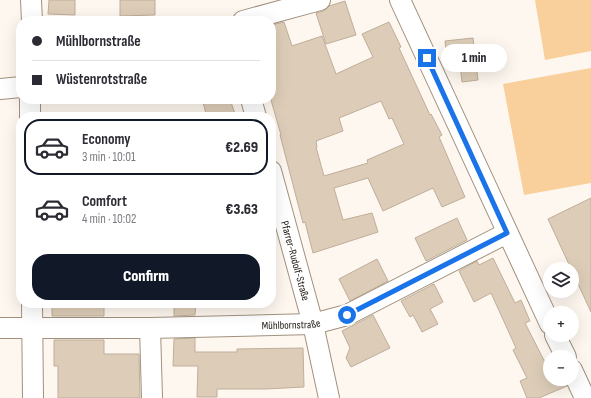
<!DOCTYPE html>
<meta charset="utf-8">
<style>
body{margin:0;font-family:"Sofia Sans Condensed",sans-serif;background:#f2f2f3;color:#2b2b33;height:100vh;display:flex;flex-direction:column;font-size:15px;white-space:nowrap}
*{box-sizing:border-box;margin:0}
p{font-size:13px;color:#7c7c81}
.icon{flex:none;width:22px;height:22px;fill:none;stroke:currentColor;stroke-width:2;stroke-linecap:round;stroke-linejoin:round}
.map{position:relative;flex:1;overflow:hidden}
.side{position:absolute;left:16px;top:112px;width:260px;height:196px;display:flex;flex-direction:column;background:#fff;border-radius:16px;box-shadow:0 4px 16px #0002}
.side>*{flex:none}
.banner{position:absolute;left:16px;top:16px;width:260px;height:88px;border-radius:16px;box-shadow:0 4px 16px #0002;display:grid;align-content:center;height:88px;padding:0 16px;background:#fff}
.controls{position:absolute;left:543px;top:262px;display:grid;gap:8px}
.controls a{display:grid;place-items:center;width:36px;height:36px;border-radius:50%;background:#fff;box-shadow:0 4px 16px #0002;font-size:20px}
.end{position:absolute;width:18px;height:18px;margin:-9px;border:5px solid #1a73e8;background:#fff;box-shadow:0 0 0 2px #fff}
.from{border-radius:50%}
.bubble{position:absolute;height:28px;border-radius:14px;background:#fff;box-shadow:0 4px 16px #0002;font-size:13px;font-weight:800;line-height:28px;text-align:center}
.banner b{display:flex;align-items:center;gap:14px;height:38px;font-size:15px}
.banner b+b{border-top:1px solid #e1e1e2}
.banner i{width:10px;height:10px;background:#2b2b33}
ul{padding:7px 0 0;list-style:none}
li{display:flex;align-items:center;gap:12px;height:56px;margin:0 8px 6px;padding:0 8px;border:2px solid transparent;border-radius:16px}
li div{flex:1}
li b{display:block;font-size:15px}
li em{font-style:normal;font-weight:800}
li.selected{border-color:#111827}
li>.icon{width:36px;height:36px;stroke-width:1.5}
.button{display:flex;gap:8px;margin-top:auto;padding:8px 16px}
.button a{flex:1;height:46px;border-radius:16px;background:#111827;color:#fff;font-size:16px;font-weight:800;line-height:46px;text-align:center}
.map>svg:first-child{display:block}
.green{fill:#f9d09c}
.building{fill:#ddcdb8;stroke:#beae9a;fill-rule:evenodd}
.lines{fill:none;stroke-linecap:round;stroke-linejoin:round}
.minor-casing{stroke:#a1917e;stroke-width:22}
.minor{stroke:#fff;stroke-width:20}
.route{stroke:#1a73e8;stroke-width:5}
.labels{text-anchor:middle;stroke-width:3;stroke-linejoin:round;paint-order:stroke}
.street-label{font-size:11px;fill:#1d1710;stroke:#fff}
</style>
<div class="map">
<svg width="591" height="398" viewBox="0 0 591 398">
<rect width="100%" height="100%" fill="#fef7ef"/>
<path class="green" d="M 535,0 L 591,0 L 591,51 L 545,60 Z
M 591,68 L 591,183 L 524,195 L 503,84 Z"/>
<path class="building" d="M 49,0 L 75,0 L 75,15 L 48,14 Z
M 120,0 L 155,0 L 155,15 L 120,16 Z
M 345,1 L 356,35 L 326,44 L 316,13 L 323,11 L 329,6 Z
M 284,22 L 292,46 L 322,36 L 336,74 L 373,57 L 362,34 L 389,22 L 401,47 L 399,48 L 430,115 L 431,114 L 442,135 L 439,137 L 465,197 L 442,207 L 433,188 L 383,211 L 368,178 L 334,188 L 343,220 L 372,213 L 378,232 L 313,253 L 305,222 L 303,223 L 280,135 L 281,135 L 271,100 L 271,25 ZM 381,101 L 389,119 L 392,118 L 404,144 L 367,160 L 368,163 L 324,176 L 316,147 L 317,147 L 316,141 L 343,131 L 339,118 Z
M 473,38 L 478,80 L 462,82 L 460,65 L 448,66 L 445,41 Z
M 202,99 L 230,99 L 236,117 L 207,117 Z
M 591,198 L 591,312 L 548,219 Z
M 457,218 L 467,240 L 426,261 L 415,238 Z
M 493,258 L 515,303 L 521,300 L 530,321 L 525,323 L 550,372 L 550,379 L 564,379 L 567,386 L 539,398 L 527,398 L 520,381 L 527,378 L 513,350 L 516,348 L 491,293 L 474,302 L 459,271 L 477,261 L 479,265 Z
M 377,259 L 388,281 L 350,301 L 339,279 Z
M 434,284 L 443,302 L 430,309 L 438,324 L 422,332 L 413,315 L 410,317 L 401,301 Z
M 52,303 L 104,303 L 104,316 L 52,316 Z
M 174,303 L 196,303 L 195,315 L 174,316 Z
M 373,315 L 390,348 L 351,367 L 346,358 L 350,348 L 342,331 Z
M 195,338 L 195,352 L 237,352 L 237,349 L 303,348 L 304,387 L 266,389 L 217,389 L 217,397 L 197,397 L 198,366 L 173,366 L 174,339 Z
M 54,340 L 104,340 L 104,354 L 139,354 L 140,398 L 58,398 L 58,366 L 54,366 Z"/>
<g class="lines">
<g class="minor-casing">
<g id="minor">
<path d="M 31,0 L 32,21"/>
<path d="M 400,0 L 550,324"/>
<path d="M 243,21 L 320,0"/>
<path d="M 0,89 L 21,87"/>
<path d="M 30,99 L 30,117"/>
<path d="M 251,99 L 256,117"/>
<path id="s1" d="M 271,171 L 313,324 L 329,398"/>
<path d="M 32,303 L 33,398"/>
<path id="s2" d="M 0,328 L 150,328 L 313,324 L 347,315 L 507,233"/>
<path d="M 150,328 L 152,398"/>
<path d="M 555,335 L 566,357"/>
<path d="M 572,370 L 585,398"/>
</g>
</g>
<use href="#minor" class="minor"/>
</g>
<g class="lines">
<path class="route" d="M 347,315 L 507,233 L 427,58"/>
</g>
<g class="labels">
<g class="street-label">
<text dy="4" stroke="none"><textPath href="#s1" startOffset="93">Pfarrer-Rudolf-Straße</textPath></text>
<text dy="4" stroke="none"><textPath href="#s2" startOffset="291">Mühlbornstraße</textPath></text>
</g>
</g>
</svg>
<div class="controls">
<a><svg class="icon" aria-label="layers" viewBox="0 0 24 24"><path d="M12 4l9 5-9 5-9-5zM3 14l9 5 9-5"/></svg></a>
<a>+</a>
<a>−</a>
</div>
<i class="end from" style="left:347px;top:315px"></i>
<i class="end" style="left:427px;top:58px"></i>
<div class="bubble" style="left:441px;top:44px;width:66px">1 min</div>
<div class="banner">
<b><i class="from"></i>Mühlbornstraße</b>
<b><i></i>Wüstenrotstraße</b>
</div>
<section class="side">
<ul>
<li class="selected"><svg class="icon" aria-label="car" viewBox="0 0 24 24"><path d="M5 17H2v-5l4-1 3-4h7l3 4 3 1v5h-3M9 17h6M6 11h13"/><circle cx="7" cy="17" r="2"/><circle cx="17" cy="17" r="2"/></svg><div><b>Economy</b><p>3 min · 10:01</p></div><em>€2.69</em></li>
<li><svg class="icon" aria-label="car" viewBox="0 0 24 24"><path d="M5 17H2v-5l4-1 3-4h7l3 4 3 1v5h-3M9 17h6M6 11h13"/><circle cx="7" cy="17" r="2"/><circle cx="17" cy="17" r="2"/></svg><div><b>Comfort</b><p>4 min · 10:02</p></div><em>€3.63</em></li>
</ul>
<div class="button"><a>Confirm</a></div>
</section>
</div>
